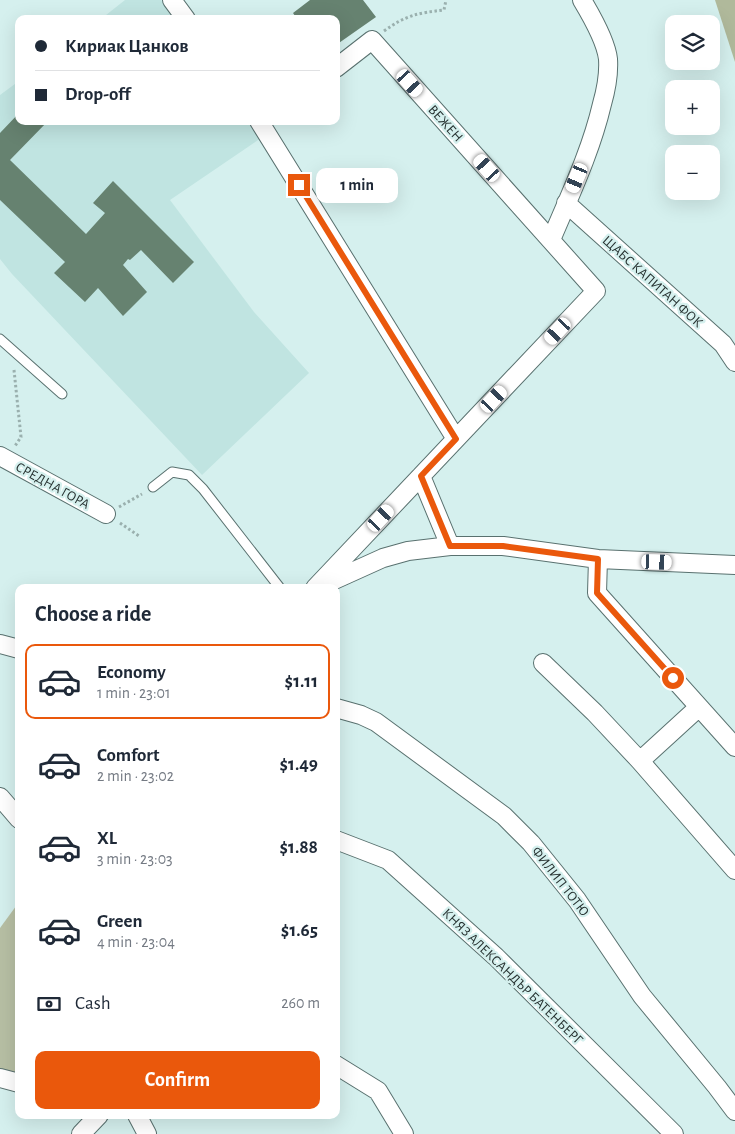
<!DOCTYPE html>
<meta charset="utf-8">
<style>
body{margin:0;font-family:"Alegreya Sans",sans-serif;background:#f6f6f7;color:#1f2937;height:100vh;display:flex;flex-direction:column;font-size:19px;white-space:nowrap}
*{box-sizing:border-box;margin:0}
p{font-size:16px;color:#747a83}
.icon{flex:none;width:28px;height:28px;fill:none;stroke:currentColor;stroke-width:2;stroke-linecap:round;stroke-linejoin:round}
.map{position:relative;flex:1;overflow:hidden}
.side{position:absolute;left:15px;top:584px;width:325px;height:535px;display:flex;flex-direction:column;background:#fff;border-radius:10px;box-shadow:0 5px 20px #0002}
.side>*{flex:none}
.banner{position:absolute;left:15px;top:15px;width:325px;height:110px;border-radius:10px;box-shadow:0 5px 20px #0002;display:grid;align-content:center;height:110px;padding:0 20px;background:#fff}
.tools{position:absolute;left:665px;top:15px;display:grid;gap:10px}
.tools a{display:grid;place-items:center;width:55px;height:55px;border-radius:10px;background:#fff;box-shadow:0 5px 20px #0002;font-size:25px}
.end{position:absolute;width:22px;height:22px;margin:-11px;border:6px solid #ea580c;background:#fff;box-shadow:0 0 0 2px #fff}
.from{border-radius:50%}
.bubble{position:absolute;height:35px;border-radius:10px;background:#fff;box-shadow:0 5px 20px #0002;font-size:16px;font-weight:600;line-height:35px;text-align:center}
.car{position:absolute;width:15px;height:30px;margin:-15px -8px;border-radius:6px;box-shadow:0 0 4px 1px #0007;background:linear-gradient(#fff 24%,#345 0 40%,#fff 0 76%,#345 0 86%,#fff 0)}
.banner b{display:flex;align-items:center;gap:18px;height:48px;font-size:19px}
.banner b+b{border-top:1px solid #e0e1e3}
.banner i{width:12px;height:12px;background:#1f2937}
ul{padding:0;list-style:none}
li{display:flex;align-items:center;gap:15px;height:75px;margin:0 10px 8px;padding:0 10px;border:2px solid transparent;border-radius:10px}
li div{flex:1}
li b{display:block;font-size:19px}
li em{font-style:normal;font-weight:600}
li.current{border-color:#ea580c}
li>.icon{width:45px;height:45px;stroke-width:1.5}
h2{padding:0 20px;font-size:22px;line-height:60px}
.pay{display:flex;align-items:center;gap:12px;height:55px;padding:0 20px;font-size:19px}
.pay p{margin-inline-start:auto}
.action{display:flex;gap:10px;margin-top:auto;padding:10px 20px}
.action a{flex:1;height:58px;border-radius:10px;background:#ea580c;color:#fff;font-size:20px;font-weight:600;line-height:58px;text-align:center}
.map>svg:first-child{display:block}
.built{fill:#c0e4e1}
.green{fill:#b7bfa4}
.forest{fill:#b0b99b}
.building{fill:#668270}
.lines{fill:none;stroke-linecap:round;stroke-linejoin:round}
.service-casing{stroke:#59716f;stroke-width:11}
.minor-casing{stroke:#59716f;stroke-width:20}
.path{stroke:#9ab0ae;stroke-width:3;stroke-dasharray:2.5 2.5;stroke-linecap:butt}
.service{stroke:#fff;stroke-width:9}
.minor{stroke:#fff;stroke-width:18}
.route{stroke:#ea580c;stroke-width:6}
.labels{text-anchor:middle;stroke-width:4.5;stroke-linejoin:round;paint-order:stroke}
.street-label{font-size:14px;fill:#263130;stroke:#d5f0ee}
</style>
<div class="map">
<svg width="735" height="1134" viewBox="0 0 735 1134">
<rect width="100%" height="100%" fill="#d5f0ee"/>
<path class="built" d="M 125,0 L 161,0 L 175,19 L 101,19 Z
M 19,81 L 19,121 L 257,121 L 267,134 L 170,200 L 254,312 L 309,373 L 202,475 L 12,274 L 0,259 L 0,95 Z"/>
<path class="green" d="M 19,902 L 19,1083 L 0,1078 L 0,928 Z"/>
<path class="forest" d="M 715,0 L 735,0 L 735,62 Z"/>
<path class="building" d="M 310,0 L 363,0 L 376,17 L 336,45 L 336,19 L 297,19 L 293,13 Z
M 19,113 L 19,121 L 48,121 L 10,160 L 86,234 L 105,213 L 93,203 L 113,181 L 194,262 L 173,283 L 141,250 L 130,260 L 128,259 L 123,265 L 147,292 L 123,316 L 98,288 L 85,302 L 54,273 L 65,262 L 0,200 L 0,133 Z"/>
<g class="lines">
<g class="service-casing">
<path id="service" d="M 0,339 L 62,394
M 153,487 L 172,472 L 189,475 L 203,489 L 280,588"/>
</g>
<g class="minor-casing">
<path id="minor" d="M 172,0 L 186,19
M 259,121 L 456,439
M 566,203 L 723,344 L 735,362
M 551,240 C 570,195 591,151 602,104 C 606,90 609,74 608,59 C 606,41 591,15 582,0
M 0,456 L 106,514
M 421,476 L 450,546
M 598,559 L 597,593 L 735,747
M 321,586 L 383,558 L 408,551 L 450,546 L 503,546 L 598,559 L 735,565
M 315,588 L 596,291 L 372,40 L 336,68
M 0,644 L 19,649
M 543,663 L 595,713 L 640,761 L 735,870
M 336,708 L 361,715 L 376,722 L 504,816 L 531,843 L 577,900 L 642,996 L 717,1087 L 735,1111
M 640,761 L 699,707
M 0,797 L 19,819
M 336,840 L 388,860 L 496,957 L 674,1134
M 336,1065 L 378,1091 L 404,1134
M 0,1078 L 19,1083
M 137,1115 L 147,1134
M 81,1134 L 99,1115"/>
</g>
<path class="path" d="M 384,31 C 406,15 418,13 444,10 L 446,0
M 14,370 L 21,437 L 15,446
M 119,507 L 142,494
M 120,523 L 139,536"/>
<use href="#service" class="service"/>
<use href="#minor" class="minor"/>
</g>
<g class="lines">
<path class="route" d="M 299,185 L 456,439 L 421,476 L 450,546 L 503,546 L 598,559 L 597,593 L 673,678"/>
</g>
<g class="labels">
<g class="street-label">
<text transform="translate(446 123) rotate(48)" y="5">ВЕЖЕН</text>
<text transform="translate(653 281) rotate(42)" y="5">ЩАБС КАПИТАН ФОК</text>
<text transform="translate(53 485) rotate(29)" y="5">СРЕДНА ГОРА</text>
<text transform="translate(561 881) rotate(52)" y="5">ФИЛИП ТОТЮ</text>
<text transform="translate(513 976) rotate(44)" y="5">КНЯЗ АЛЕКСАНДЪР БАТЕНБЕРГ</text>
</g>
</g>
</svg>
<div class="tools">
<a><svg class="icon" aria-label="layers" viewBox="0 0 24 24"><path d="M12 4l9 5-9 5-9-5zM3 14l9 5 9-5"/></svg></a>
<a>+</a>
<a>−</a>
</div>
<i class="end from" style="left:673px;top:678px"></i>
<i class="end" style="left:299px;top:185px"></i>
<div class="bubble" style="left:316px;top:168px;width:82px">1 min</div>
<i class="car" style="left:410px;top:83px;rotate:138deg"></i>
<i class="car" style="left:487px;top:168px;rotate:318deg"></i>
<i class="car" style="left:577px;top:178px;rotate:203deg"></i>
<i class="car" style="left:558px;top:331px;rotate:223deg"></i>
<i class="car" style="left:494px;top:399px;rotate:43deg"></i>
<i class="car" style="left:381px;top:518px;rotate:43deg"></i>
<i class="car" style="left:657px;top:562px;rotate:92deg"></i>
<div class="banner">
<b><i class="from"></i>Кириак Цанков</b>
<b><i></i>Drop-off</b>
</div>
<section class="side">
<h2>Choose a ride</h2>
<ul>
<li class="current"><svg class="icon" aria-label="car" viewBox="0 0 24 24"><path d="M5 17H2v-5l4-1 3-4h7l3 4 3 1v5h-3M9 17h6M6 11h13"/><circle cx="7" cy="17" r="2"/><circle cx="17" cy="17" r="2"/></svg><div><b>Economy</b><p>1 min · 23:01</p></div><em>$1.11</em></li>
<li><svg class="icon" aria-label="car" viewBox="0 0 24 24"><path d="M5 17H2v-5l4-1 3-4h7l3 4 3 1v5h-3M9 17h6M6 11h13"/><circle cx="7" cy="17" r="2"/><circle cx="17" cy="17" r="2"/></svg><div><b>Comfort</b><p>2 min · 23:02</p></div><em>$1.49</em></li>
<li><svg class="icon" aria-label="car" viewBox="0 0 24 24"><path d="M5 17H2v-5l4-1 3-4h7l3 4 3 1v5h-3M9 17h6M6 11h13"/><circle cx="7" cy="17" r="2"/><circle cx="17" cy="17" r="2"/></svg><div><b>XL</b><p>3 min · 23:03</p></div><em>$1.88</em></li>
<li><svg class="icon" aria-label="car" viewBox="0 0 24 24"><path d="M5 17H2v-5l4-1 3-4h7l3 4 3 1v5h-3M9 17h6M6 11h13"/><circle cx="7" cy="17" r="2"/><circle cx="17" cy="17" r="2"/></svg><div><b>Green</b><p>4 min · 23:04</p></div><em>$1.65</em></li>
</ul>
<div class="pay"><svg class="icon" aria-label="cash" viewBox="0 0 24 24"><path d="M3 7h18v10H3z"/><circle cx="12" cy="12" r="2"/></svg>Cash<p>260 m</p></div>
<div class="action"><a>Confirm</a></div>
</section>
</div>
